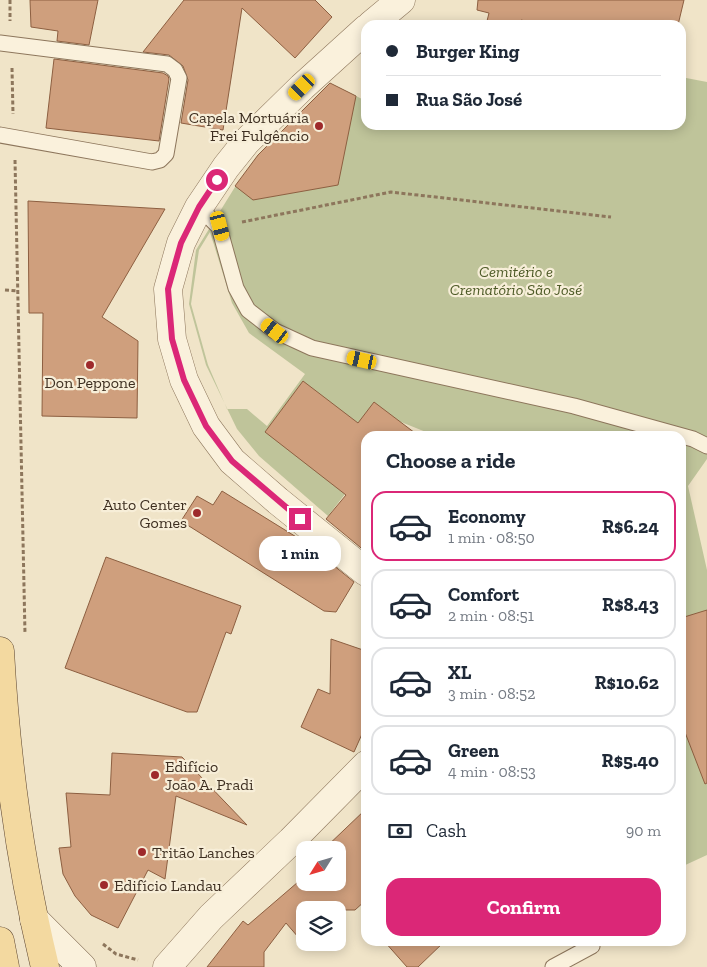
<!DOCTYPE html>
<meta charset="utf-8">
<style>
body{margin:0;font-family:"Zilla Slab",serif;background:#f2f2f3;color:#1f2937;height:100vh;display:flex;flex-direction:column;font-size:19px;white-space:nowrap}
*{box-sizing:border-box;margin:0}
p{font-size:16px;color:#747a83}
.icon{flex:none;width:28px;height:28px;fill:none;stroke:currentColor;stroke-width:2;stroke-linecap:round;stroke-linejoin:round}
.map{position:relative;flex:1;overflow:hidden}
.drawer{position:absolute;left:361px;top:431px;width:325px;height:515px;display:flex;flex-direction:column;background:#fff;border-radius:15px;box-shadow:0 2px 12px #0003}
.drawer>*{flex:none}
.guide{position:absolute;left:361px;top:20px;width:325px;height:110px;border-radius:15px;box-shadow:0 2px 12px #0003;display:grid;align-content:center;height:110px;padding:0 25px;background:#fff}
.needle{width:32px;rotate:233deg}
.fabs{position:absolute;left:296px;top:841px;display:grid;gap:10px}
.fabs a{display:grid;place-items:center;width:50px;height:50px;border-radius:10px;background:#fff;box-shadow:0 2px 12px #0003;font-size:25px}
.end{position:absolute;width:22px;height:22px;margin:-11px;border:6px solid #db2777;background:#fff;box-shadow:0 0 0 2px #fff}
.from{border-radius:50%}
.bubble{position:absolute;height:35px;border-radius:15px;background:#fff;box-shadow:0 2px 12px #0003;font-size:16px;font-weight:800;line-height:35px;text-align:center}
.car{position:absolute;width:15px;height:30px;margin:-15px -8px;border-radius:6px;box-shadow:0 0 4px 1px #0007;background:linear-gradient(#f5c518 24%,#345 0 40%,#f5c518 0 76%,#345 0 86%,#f5c518 0)}
.guide b{display:flex;align-items:center;gap:18px;height:48px;font-size:19px}
.guide b+b{border-top:1px solid #e0e1e3}
.guide i{width:12px;height:12px;background:#1f2937}
ul{padding:0;list-style:none}
li{display:flex;align-items:center;gap:15px;height:70px;margin:0 10px 8px;padding:0 15px;border:2px solid #e0e1e3;border-radius:15px}
li div{flex:1}
li b{display:block;font-size:19px}
li em{font-style:normal;font-weight:800}
li.selected{border-color:#db2777}
li>.icon{width:45px;height:45px;stroke-width:1.5}
h2{padding:0 25px;font-size:22px;line-height:60px}
.pay{display:flex;align-items:center;gap:12px;height:55px;padding:0 25px;font-size:19px}
.pay p{margin-inline-start:auto}
.cta{display:flex;gap:10px;margin-top:auto;padding:10px 25px}
.cta a{flex:1;height:58px;border-radius:15px;background:#db2777;color:#fff;font-size:20px;font-weight:800;line-height:58px;text-align:center}
.map>svg:first-child{display:block}
.cemetery{fill:#bfc49a;fill-rule:evenodd}
.building{fill:#cf9f7d;stroke:#8d5f41}
.lines{fill:none;stroke-linecap:round;stroke-linejoin:round}
.service-casing{stroke:#8d765c;stroke-width:17}
.minor-casing{stroke:#8d765c;stroke-width:29}
.secondary-casing{stroke:#6f573f;stroke-width:29}
.primary-casing{stroke:#5b4430;stroke-width:29}
.path{stroke:#8d765c;stroke-width:3;stroke-dasharray:4 2.5;stroke-linecap:butt}
.service{stroke:#faf1dc;stroke-width:15}
.minor{stroke:#faf1dc;stroke-width:28}
.secondary{stroke:#faf1dc;stroke-width:28}
.primary{stroke:#f3d9a0;stroke-width:28}
.route{stroke:#db2777;stroke-width:6}
.poi-dot{fill:#9e2a2b;stroke:#f7eed8;stroke-width:2}
.labels{text-anchor:middle;stroke-width:4.5;stroke-linejoin:round;paint-order:stroke}
.poi-label{font-size:16px;fill:#3d2e20;stroke:#f7eed8;text-anchor:start}
.park-label{font-size:16px;font-style:italic;fill:#4d5a26;stroke:#f7eed8}
</style>
<div class="map">
<svg width="707" height="967" viewBox="0 0 707 967">
<rect width="100%" height="100%" fill="#f0e4c8"/>
<path class="cemetery" d="M 681,77 L 707,82 L 707,459 L 688,486 L 707,570 L 707,855 L 681,867 L 681,436 L 436,436 L 401,422 L 390,436 L 366,436 L 366,467 L 328,516 L 259,456 L 237,429 L 206,365 L 189,304 L 196,250 L 235,187 L 258,155 L 330,83 L 366,101 L 366,125 L 681,125 ZM 210,232 L 232,303 L 249,333 L 305,374 L 267,426 L 247,409 L 227,409 L 208,365 L 191,304 L 199,250 Z"/>
<path class="building" d="M 30,0 L 98,0 L 89,45 L 57,41 L 58,31 L 31,27 Z
M 184,0 L 315,0 L 332,17 L 295,58 L 242,8 L 223,130 L 181,123 L 188,80 L 183,66 L 169,55 L 143,52 Z
M 478,0 L 684,0 L 678,25 L 543,25 L 521,20 L 520,25 L 486,25 L 489,13 L 477,10 Z
M 54,59 L 163,73 L 168,76 L 169,79 L 159,141 L 46,128 Z
M 330,83 L 356,96 L 338,185 L 253,200 L 235,186 L 258,155 Z
M 28,201 L 165,209 L 102,317 L 138,341 L 137,418 L 42,416 L 43,313 L 29,313 Z
M 303,381 L 358,423 L 374,402 L 419,436 L 366,436 L 366,552 L 326,519 L 346,495 L 265,432 Z
M 222,491 L 306,543 L 354,582 L 336,612 L 324,611 L 181,521 L 197,496 L 213,505 Z
M 106,557 L 241,606 L 231,634 L 226,632 L 197,712 L 187,712 L 65,668 Z
M 707,610 L 707,783 L 705,784 L 681,722 L 681,618 Z
M 331,639 L 366,651 L 366,725 L 354,752 L 301,727 L 318,689 L 330,694 Z
M 112,753 L 182,757 L 247,825 L 176,796 L 165,879 L 148,870 L 118,928 L 91,915 L 75,896 L 63,874 L 59,848 L 71,847 L 66,793 L 110,795 Z
M 366,809 L 366,900 L 355,910 L 305,910 L 305,945 L 286,923 L 264,952 L 264,967 L 207,967 L 243,921 L 248,925 L 305,876 L 305,882 L 338,882 L 338,850 L 323,850 Z
M 384,941 L 445,941 L 418,967 L 407,967 Z"/>
<g class="lines">
<g class="service-casing">
<path id="service" d="M 0,43 L 167,64 L 175,70 L 179,78 L 166,154 L 160,160 L 152,162 L 0,135
M 199,207 L 219,227 L 236,288 L 248,310 L 275,331 L 312,348 L 574,406 L 693,439 L 707,446
M 553,967 L 592,946"/>
</g>
<g class="minor-casing">
<path id="minor" d="M 371,25 L 401,0
M 366,29 L 302,87 L 246,142 L 226,167 L 199,207 L 181,243 L 168,289 L 172,339 L 184,380 L 206,426 L 232,461 L 278,501 L 366,572
M 167,967 L 211,917 L 291,841 L 366,765"/>
</g>
<g class="secondary-casing">
<path id="secondary" d="M 34,919 L 82,967"/>
</g>
<g class="primary-casing">
<path id="primary" d="M 0,651 C 6,758 20,864 45,967
M 0,941 L 5,967"/>
</g>
<path class="path" d="M 10,0 L 10,21
M 12,68 L 13,114
M 15,160 L 25,634
M 242,222 L 391,192 L 611,217
M 5,290 L 18,291
M 103,944 L 116,954 L 138,960"/>
<use href="#service" class="service"/>
<use href="#minor" class="minor"/>
<use href="#secondary" class="secondary"/>
<use href="#primary" class="primary"/>
</g>
<g class="lines">
<path class="route" d="M 217,180 L 199,207 L 181,243 L 168,289 L 172,339 L 184,380 L 206,426 L 232,461 L 300,519"/>
</g>
<g class="poi-dot">
<circle cx="319" cy="126" r="5"/>
<circle cx="90" cy="365" r="5"/>
<circle cx="197" cy="513" r="5"/>
<circle cx="155" cy="775" r="5"/>
<circle cx="142" cy="852" r="5"/>
<circle cx="104" cy="885" r="5"/>
</g>
<g class="labels">
<g class="poi-label">
<text x="309" y="123" text-anchor="end">Capela Mortuária<tspan x="309" dy="18">Frei Fulgêncio</tspan></text>
<text x="90" y="388" text-anchor="middle">Don Peppone</text>
<text x="187" y="510" text-anchor="end">Auto Center<tspan x="187" dy="18">Gomes</tspan></text>
<text x="165" y="772">Edifício<tspan x="165" dy="18">João A. Pradi</tspan></text>
<text x="152" y="858">Tritão Lanches</text>
<text x="114" y="891">Edifício Landau</text>
</g>
<g class="park-label">
<text x="516" y="277">Cemitério e<tspan x="516" dy="18">Crematório São José</tspan></text>
</g>
</g>
</svg>
<div class="fabs">
<a><svg class="needle" viewBox="-14 -14 28 28"><path d="M0-13l5 13h-10z" fill="#e53935"/><path d="M0 13l5-13h-10z" fill="#747a83"/></svg></a>
<a><svg class="icon" aria-label="layers" viewBox="0 0 24 24"><path d="M12 4l9 5-9 5-9-5zM3 14l9 5 9-5"/></svg></a>
</div>
<i class="end from" style="left:217px;top:180px"></i>
<i class="end" style="left:300px;top:519px"></i>
<div class="bubble" style="left:259px;top:536px;width:82px">1 min</div>
<i class="car" style="left:302px;top:87px;rotate:225deg"></i>
<i class="car" style="left:220px;top:226px;rotate:165deg"></i>
<i class="car" style="left:275px;top:331px;rotate:308deg"></i>
<i class="car" style="left:362px;top:360px;rotate:283deg"></i>
<div class="guide">
<b><i class="from"></i>Burger King</b>
<b><i></i>Rua São José</b>
</div>
<section class="drawer">
<h2>Choose a ride</h2>
<ul>
<li class="selected"><svg class="icon" aria-label="car" viewBox="0 0 24 24"><path d="M5 17H2v-5l4-1 3-4h7l3 4 3 1v5h-3M9 17h6M6 11h13"/><circle cx="7" cy="17" r="2"/><circle cx="17" cy="17" r="2"/></svg><div><b>Economy</b><p>1 min · 08:50</p></div><em>R$6.24</em></li>
<li><svg class="icon" aria-label="car" viewBox="0 0 24 24"><path d="M5 17H2v-5l4-1 3-4h7l3 4 3 1v5h-3M9 17h6M6 11h13"/><circle cx="7" cy="17" r="2"/><circle cx="17" cy="17" r="2"/></svg><div><b>Comfort</b><p>2 min · 08:51</p></div><em>R$8.43</em></li>
<li><svg class="icon" aria-label="car" viewBox="0 0 24 24"><path d="M5 17H2v-5l4-1 3-4h7l3 4 3 1v5h-3M9 17h6M6 11h13"/><circle cx="7" cy="17" r="2"/><circle cx="17" cy="17" r="2"/></svg><div><b>XL</b><p>3 min · 08:52</p></div><em>R$10.62</em></li>
<li><svg class="icon" aria-label="car" viewBox="0 0 24 24"><path d="M5 17H2v-5l4-1 3-4h7l3 4 3 1v5h-3M9 17h6M6 11h13"/><circle cx="7" cy="17" r="2"/><circle cx="17" cy="17" r="2"/></svg><div><b>Green</b><p>4 min · 08:53</p></div><em>R$5.40</em></li>
</ul>
<div class="pay"><svg class="icon" aria-label="cash" viewBox="0 0 24 24"><path d="M3 7h18v10H3z"/><circle cx="12" cy="12" r="2"/></svg>Cash<p>90 m</p></div>
<div class="cta"><a>Confirm</a></div>
</section>
</div>
